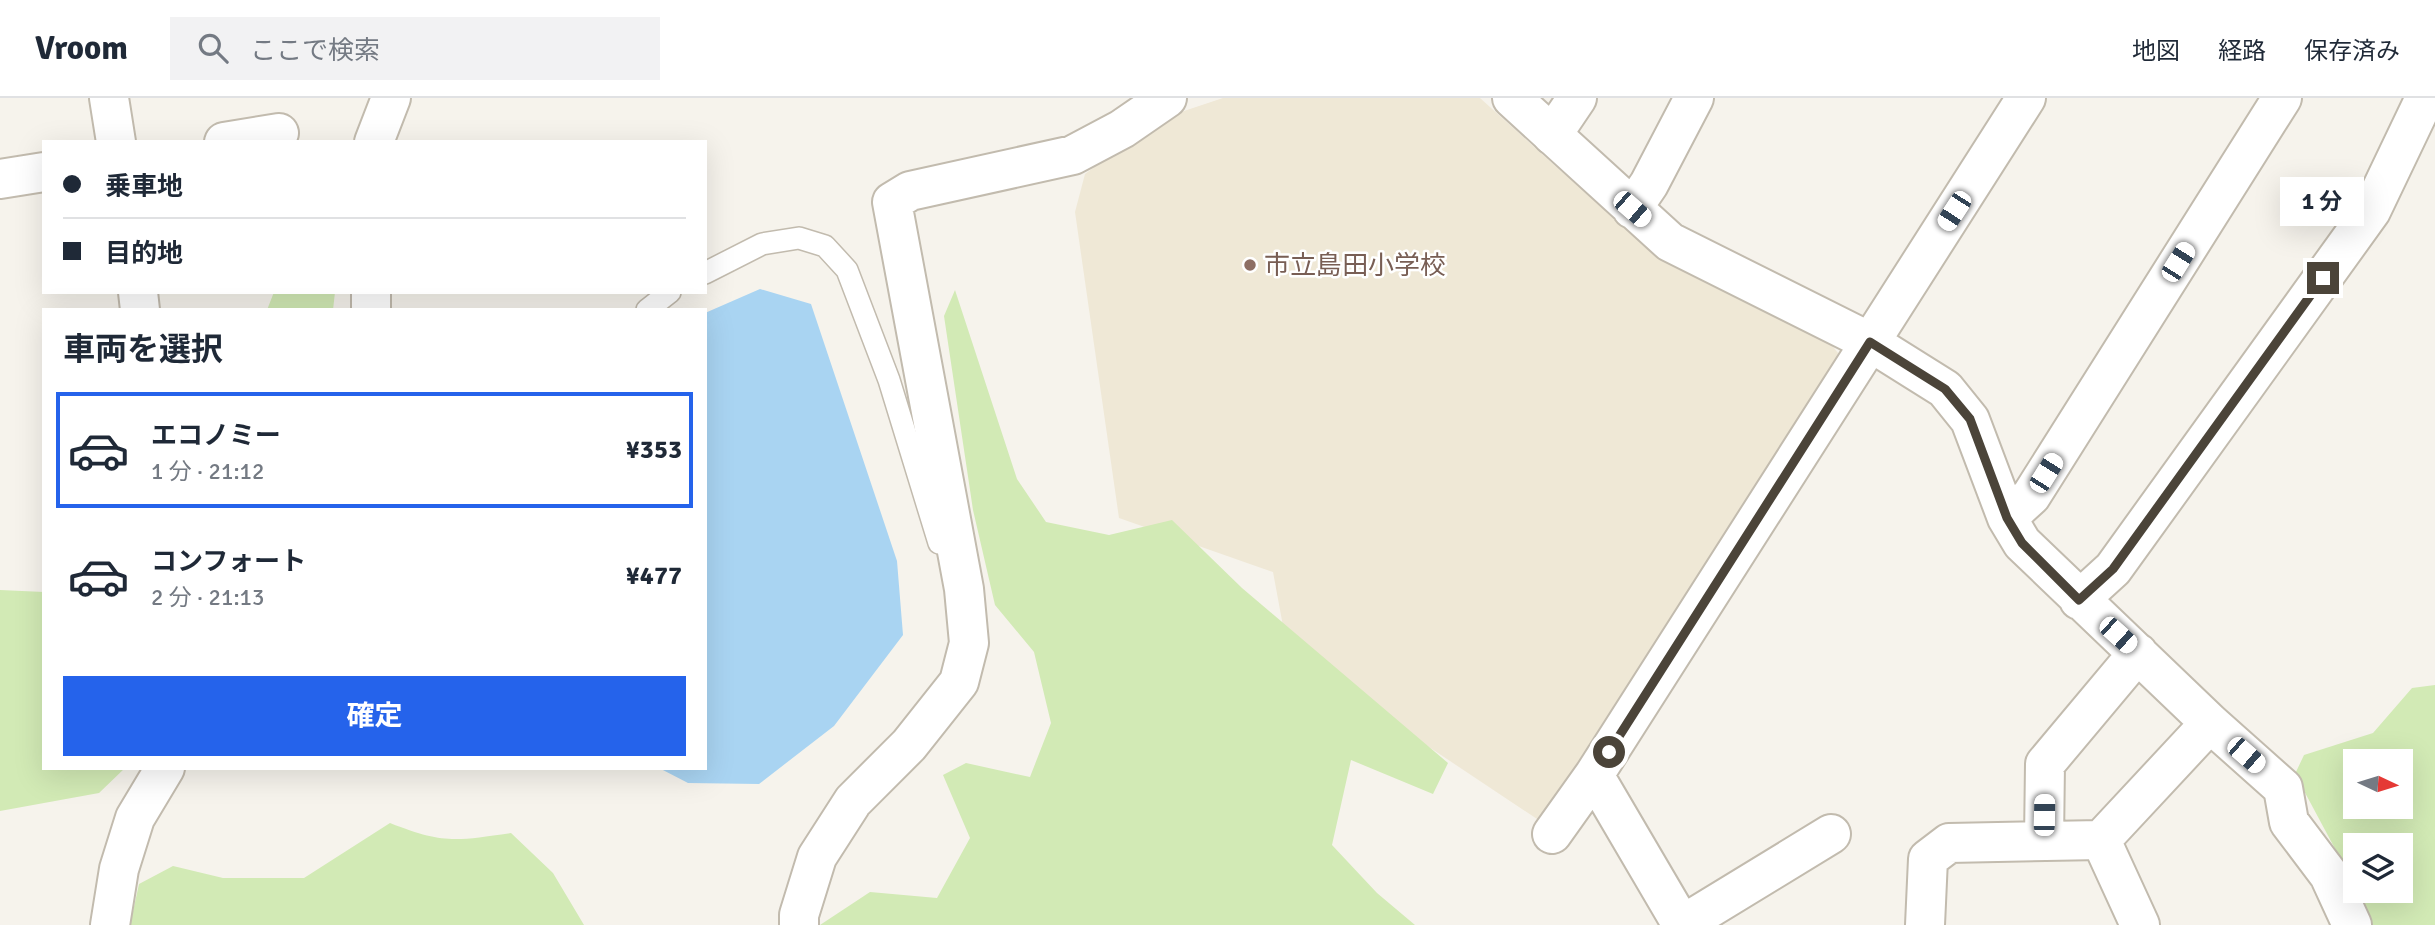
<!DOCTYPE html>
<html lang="ja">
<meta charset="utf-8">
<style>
body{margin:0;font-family:Signika,"Noto Sans JP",sans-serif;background:#f2f2f3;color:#1f2937;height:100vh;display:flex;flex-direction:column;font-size:26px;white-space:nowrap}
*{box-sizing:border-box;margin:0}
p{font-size:23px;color:#747a83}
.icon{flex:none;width:38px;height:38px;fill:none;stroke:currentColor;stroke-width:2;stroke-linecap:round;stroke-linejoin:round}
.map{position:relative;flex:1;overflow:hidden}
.drawer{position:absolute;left:42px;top:210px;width:665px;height:462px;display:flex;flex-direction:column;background:#fff;border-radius:0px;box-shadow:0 7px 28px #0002}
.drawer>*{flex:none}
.top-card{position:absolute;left:42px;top:42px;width:665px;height:154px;border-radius:0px;box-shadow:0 7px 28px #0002;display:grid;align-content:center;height:154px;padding:0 21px;background:#fff}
.needle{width:46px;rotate:94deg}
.fabs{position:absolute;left:2343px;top:651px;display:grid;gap:14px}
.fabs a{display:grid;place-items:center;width:70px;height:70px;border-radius:0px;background:#fff;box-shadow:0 7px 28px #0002;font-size:35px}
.end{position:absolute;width:32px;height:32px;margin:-16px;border:9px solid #4b4439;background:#fff;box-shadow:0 0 0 4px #fff}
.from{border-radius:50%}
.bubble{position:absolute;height:49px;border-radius:0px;background:#fff;box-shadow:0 7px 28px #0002;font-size:23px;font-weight:700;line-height:49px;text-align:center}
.car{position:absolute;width:21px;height:42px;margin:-21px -10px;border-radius:9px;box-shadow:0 0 5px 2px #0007;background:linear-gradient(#fff 24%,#345 0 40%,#fff 0 76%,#345 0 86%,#fff 0)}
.top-card b{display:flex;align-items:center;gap:24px;height:66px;font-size:26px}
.top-card b+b{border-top:2px solid #e0e1e3}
.top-card i{width:18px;height:18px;background:#1f2937}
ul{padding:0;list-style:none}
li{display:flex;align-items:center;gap:21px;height:116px;margin:0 14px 10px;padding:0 7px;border:4px solid transparent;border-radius:0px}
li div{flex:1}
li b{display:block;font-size:26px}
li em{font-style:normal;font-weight:700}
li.active{border-color:#2563eb}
li>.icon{width:63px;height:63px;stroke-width:1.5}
h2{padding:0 21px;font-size:32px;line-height:84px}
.primary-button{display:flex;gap:14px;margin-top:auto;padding:14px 21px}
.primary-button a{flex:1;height:80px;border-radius:0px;background:#2563eb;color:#fff;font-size:28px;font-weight:700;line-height:80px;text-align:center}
header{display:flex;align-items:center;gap:42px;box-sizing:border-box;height:98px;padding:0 35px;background:#fff;border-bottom:2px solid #e0e1e3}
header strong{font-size:33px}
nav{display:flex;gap:38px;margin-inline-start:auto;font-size:24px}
.search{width:490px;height:63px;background:#f2f2f3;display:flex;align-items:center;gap:18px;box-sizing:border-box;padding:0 24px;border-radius:0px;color:#747a83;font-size:26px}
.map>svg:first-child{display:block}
.education{fill:#efe8d6}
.green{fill:#d2eab5;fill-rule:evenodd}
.water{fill:#a9d4f2}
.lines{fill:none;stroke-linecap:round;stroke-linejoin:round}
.service-casing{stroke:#c2bbae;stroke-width:24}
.minor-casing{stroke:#c2bbae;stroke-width:42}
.tertiary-casing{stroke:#c2bbae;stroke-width:42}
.service{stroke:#fff;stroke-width:21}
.minor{stroke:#fff;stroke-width:38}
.tertiary{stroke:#fff;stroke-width:38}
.route{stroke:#4b4439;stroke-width:9}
.education-dot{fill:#8d6e63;stroke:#fff;stroke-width:2.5}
.labels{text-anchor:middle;stroke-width:5;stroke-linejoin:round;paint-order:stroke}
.education-label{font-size:26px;fill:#785e54;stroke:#fff;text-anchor:start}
</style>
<header>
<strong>Vroom</strong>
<div class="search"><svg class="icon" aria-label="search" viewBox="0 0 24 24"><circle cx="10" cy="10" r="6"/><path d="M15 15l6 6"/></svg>ここで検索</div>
<nav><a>地図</a><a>経路</a><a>保存済み</a></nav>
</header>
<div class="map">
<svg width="2435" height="827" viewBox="0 0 2435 827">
<rect width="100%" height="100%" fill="#f6f3ec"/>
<path class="education" d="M 1223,0 L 1480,0 L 1561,73 L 1641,136 L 1822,235 L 1838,255 L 1834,282 L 1540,723 L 1288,555 L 1273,474 L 1119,420 L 1075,114 L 1085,76 L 1157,22 Z"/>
<path class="green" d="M 955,192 L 1017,381 L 1046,424 L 1109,437 L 1172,422 L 1242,490 L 1448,665 L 1433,696 L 1351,662 L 1332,747 L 1377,795 L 1415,827 L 820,827 L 870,794 L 937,800 L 970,740 L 943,677 L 966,665 L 1030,679 L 1051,625 L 1034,554 L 995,507 L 973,412 L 944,218 Z
M 274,194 L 335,194 L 333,212 L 267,212 Z
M 0,492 L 44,494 L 44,670 L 125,670 L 99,695 L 0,713 Z
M 2435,587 L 2435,827 L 2372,827 L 2358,793 L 2401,793 L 2401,747 L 2356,747 L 2355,788 L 2295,676 L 2304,657 L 2373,635 L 2412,590 ZM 2356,663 L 2401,663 L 2401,709 L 2356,709 Z
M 390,725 C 443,746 455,743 511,735 L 553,775 L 584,827 L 130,827 L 139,786 L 173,768 L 223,780 L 304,780 Z"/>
<path class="water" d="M 760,191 L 811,206 L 897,463 L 903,537 L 834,628 L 759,686 L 688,685 L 659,670 L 705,670 L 705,215 Z"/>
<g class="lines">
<g class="service-casing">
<path id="service" d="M 705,175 L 762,146 L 799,140 L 825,148 L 847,172 L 889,282 L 939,445
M 647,212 L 670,194"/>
</g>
<g class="minor-casing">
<path id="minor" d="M 109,0 L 116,44
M 1512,0 L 1670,144 L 1870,244 L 1945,291 L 1970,322 L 2007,420 L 2022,445 L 2210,625 L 2283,690 L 2289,724 L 2329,777 L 2352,827
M 224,44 L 279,35
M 374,44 L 391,0
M 0,81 L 44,74
M 1632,111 L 1649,86 L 1694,0
M 138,194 L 140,212
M 371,212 L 371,194
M 2007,420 L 2031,398 L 2282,0
M 2079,502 L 2113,471 L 2371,113 L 2425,0
M 1594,677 L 1682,827
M 1552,736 L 1594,677 L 2026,0
M 2044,742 L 2045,666 L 2138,555
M 110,827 L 119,771 L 135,720 L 165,670
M 799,827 L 799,817 L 817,759 L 853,703 L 909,647 L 959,584 L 969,545 L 964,491 L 892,104 L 910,93 L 1073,57 L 1122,31 L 1167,0
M 1682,827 L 1831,736
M 1925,827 L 1928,761 L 1949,745 L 2101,742
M 2140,827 L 2101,742 L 2210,625"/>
</g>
<g class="tertiary-casing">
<path id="tertiary" d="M 1552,37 L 1577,0"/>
</g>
<use href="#service" class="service"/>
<use href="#minor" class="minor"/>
<use href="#tertiary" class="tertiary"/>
</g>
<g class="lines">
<path class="route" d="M 1609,654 L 1870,244 L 1945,291 L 1970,321 L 2007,420 L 2022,445 L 2079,502 L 2113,471 L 2323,180"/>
</g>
<circle class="education-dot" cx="1250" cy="167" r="7"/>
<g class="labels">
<g class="education-label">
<text x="1264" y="176">市立島田小学校</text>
</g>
</g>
</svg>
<div class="fabs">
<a><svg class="needle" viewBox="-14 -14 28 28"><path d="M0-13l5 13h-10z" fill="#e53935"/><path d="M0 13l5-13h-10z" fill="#747a83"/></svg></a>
<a><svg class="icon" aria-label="layers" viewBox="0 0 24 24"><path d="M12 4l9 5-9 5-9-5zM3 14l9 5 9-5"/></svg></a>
</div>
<i class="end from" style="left:1609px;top:654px"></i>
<i class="end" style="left:2323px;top:180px"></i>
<div class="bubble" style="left:2280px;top:79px;width:84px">1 分</div>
<i class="car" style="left:1632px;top:111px;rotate:131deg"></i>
<i class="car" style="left:1954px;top:113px;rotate:213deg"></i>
<i class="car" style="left:2178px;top:164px;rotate:32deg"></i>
<i class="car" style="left:2046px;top:375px;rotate:32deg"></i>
<i class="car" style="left:2118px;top:537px;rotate:132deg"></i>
<i class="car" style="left:2246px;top:657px;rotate:131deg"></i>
<i class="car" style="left:2044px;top:717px;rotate:1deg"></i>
<div class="top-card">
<b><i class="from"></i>乗車地</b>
<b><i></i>目的地</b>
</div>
<section class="drawer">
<h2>車両を選択</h2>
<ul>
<li class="active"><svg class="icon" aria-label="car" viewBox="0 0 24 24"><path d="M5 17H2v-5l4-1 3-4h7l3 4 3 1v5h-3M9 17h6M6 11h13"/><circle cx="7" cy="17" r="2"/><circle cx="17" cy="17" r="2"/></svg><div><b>エコノミー</b><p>1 分 · 21:12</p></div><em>¥353</em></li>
<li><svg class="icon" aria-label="car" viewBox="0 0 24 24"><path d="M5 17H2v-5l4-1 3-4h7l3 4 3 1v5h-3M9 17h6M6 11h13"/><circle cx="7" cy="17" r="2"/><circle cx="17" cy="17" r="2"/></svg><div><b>コンフォート</b><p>2 分 · 21:13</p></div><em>¥477</em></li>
</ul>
<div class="primary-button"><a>確定</a></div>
</section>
</div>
